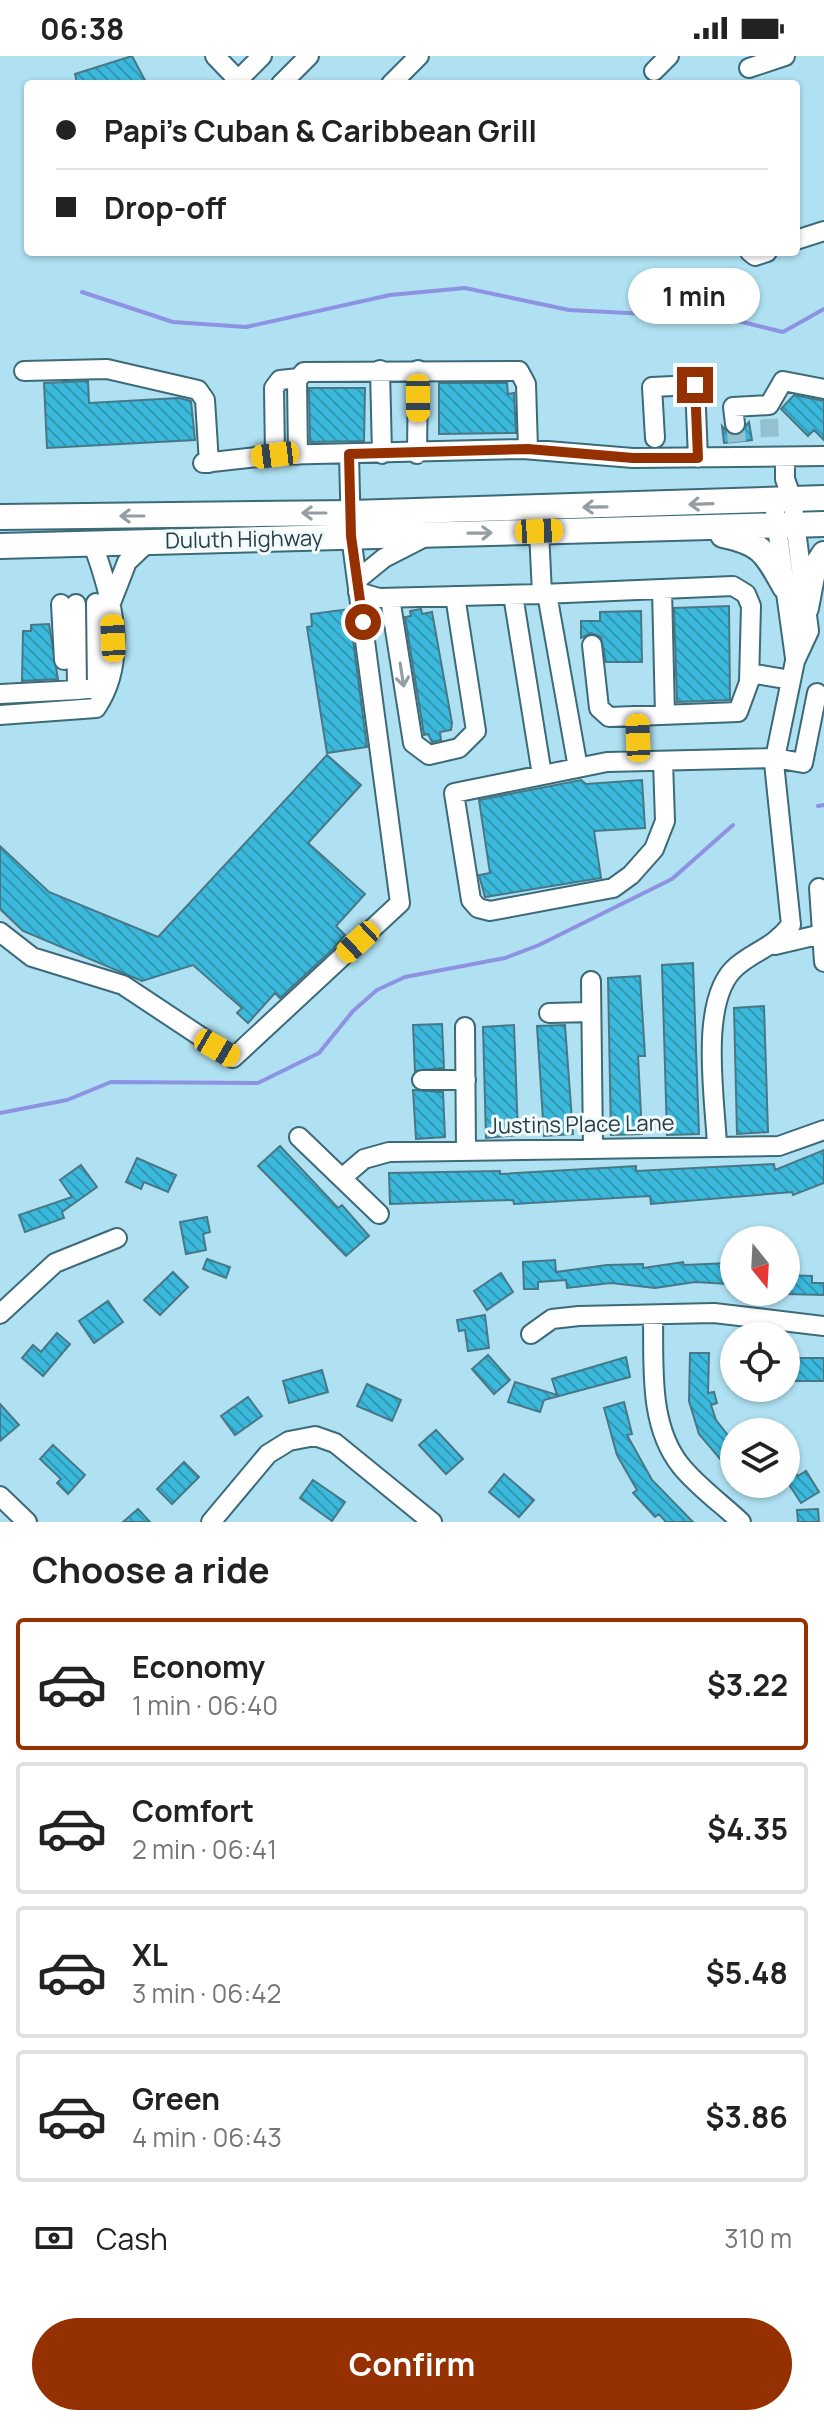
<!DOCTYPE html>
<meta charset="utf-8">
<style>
body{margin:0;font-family:Manrope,sans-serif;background:#f2f2f2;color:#222;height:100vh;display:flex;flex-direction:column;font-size:30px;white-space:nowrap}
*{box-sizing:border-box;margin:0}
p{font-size:26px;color:#767676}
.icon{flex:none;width:44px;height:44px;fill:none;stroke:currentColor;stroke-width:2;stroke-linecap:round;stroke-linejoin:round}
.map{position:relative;height:1466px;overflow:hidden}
.details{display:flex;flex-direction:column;background:#fff;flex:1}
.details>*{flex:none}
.banner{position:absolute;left:24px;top:24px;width:776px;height:176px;border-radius:8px;box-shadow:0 2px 6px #0004;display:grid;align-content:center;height:176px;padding:0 32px;background:#fff}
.needle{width:52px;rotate:162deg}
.tools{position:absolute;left:720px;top:1170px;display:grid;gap:16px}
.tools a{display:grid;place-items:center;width:80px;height:80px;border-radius:50%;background:#fff;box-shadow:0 2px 6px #0004;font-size:40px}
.end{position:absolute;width:36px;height:36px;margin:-18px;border:10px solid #953000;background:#fff;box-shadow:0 0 0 4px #fff}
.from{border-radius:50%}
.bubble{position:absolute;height:56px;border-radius:28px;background:#fff;box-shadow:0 2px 6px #0004;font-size:26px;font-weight:700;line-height:56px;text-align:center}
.car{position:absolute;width:24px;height:48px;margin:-24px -12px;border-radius:10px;box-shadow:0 0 6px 2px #0007;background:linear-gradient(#f5c518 24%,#345 0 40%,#f5c518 0 76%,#345 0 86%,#f5c518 0)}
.banner b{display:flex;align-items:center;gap:28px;height:76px;font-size:30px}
.banner b+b{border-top:2px solid #e0e0e0}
.banner i{width:20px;height:20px;background:#222}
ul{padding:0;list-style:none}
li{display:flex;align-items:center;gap:24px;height:132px;margin:0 16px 12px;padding:0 16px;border:4px solid #e0e0e0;border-radius:8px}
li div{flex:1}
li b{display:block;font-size:30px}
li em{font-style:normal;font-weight:700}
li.active{border-color:#953000}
li>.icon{width:72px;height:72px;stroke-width:1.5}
h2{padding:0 32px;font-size:36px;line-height:96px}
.pay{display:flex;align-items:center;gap:20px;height:88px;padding:0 32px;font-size:30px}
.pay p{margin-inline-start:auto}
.action{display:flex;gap:16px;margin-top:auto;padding:16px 32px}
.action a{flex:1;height:92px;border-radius:48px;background:#953000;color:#fff;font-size:32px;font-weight:700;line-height:92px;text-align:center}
.status{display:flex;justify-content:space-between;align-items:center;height:56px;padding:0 40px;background:#fff;direction:ltr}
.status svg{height:22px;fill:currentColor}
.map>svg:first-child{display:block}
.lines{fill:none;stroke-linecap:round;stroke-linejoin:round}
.stream{stroke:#8d92e2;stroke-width:4}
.building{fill:url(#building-back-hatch);stroke:#487786;stroke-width:2}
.minor-tunnel{stroke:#94c0cf;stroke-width:18;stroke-dasharray:18 9;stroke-linecap:butt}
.minor-casing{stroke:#3b6a79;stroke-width:22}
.major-casing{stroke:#3b6a79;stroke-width:28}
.minor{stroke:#fff;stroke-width:18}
.major{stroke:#fff;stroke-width:24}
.oneway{stroke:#949ea2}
.route{stroke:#953000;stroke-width:10}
.labels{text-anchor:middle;stroke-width:6;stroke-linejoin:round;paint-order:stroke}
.street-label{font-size:22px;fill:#283d44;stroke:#f1fbfe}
</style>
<div class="status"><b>06:38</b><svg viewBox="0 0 49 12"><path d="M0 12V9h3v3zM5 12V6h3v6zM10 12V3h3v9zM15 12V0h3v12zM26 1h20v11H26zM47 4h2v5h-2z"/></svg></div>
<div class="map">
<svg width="824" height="1466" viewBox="0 0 824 1466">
<defs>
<pattern id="building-back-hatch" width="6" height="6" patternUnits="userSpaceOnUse" patternTransform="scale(2)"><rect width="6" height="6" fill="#3bb9dc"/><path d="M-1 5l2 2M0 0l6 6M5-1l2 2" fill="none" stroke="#3298b4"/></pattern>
</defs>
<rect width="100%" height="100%" fill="#afe1f2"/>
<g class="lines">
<path class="stream" d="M 82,236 L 173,266 L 246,271 L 390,239 L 465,232 L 569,254 L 726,262 L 783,276 L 824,253
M 818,750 L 824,749
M 0,1057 L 67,1044 L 111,1026 L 258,1027 L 319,997 L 353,955 L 377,934 L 405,921 L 505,902 L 539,889 L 672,823 L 733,769"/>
</g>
<path class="building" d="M 132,0 L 147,28 L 77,28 L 75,18 Z
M 88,325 L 89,347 L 179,342 L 191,345 L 195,384 L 47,392 L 44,327 Z
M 439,327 L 507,327 L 508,338 L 514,337 L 516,377 L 439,378 Z
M 309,332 L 365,332 L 364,385 L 310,386 Z
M 794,339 L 824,345 L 824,384 L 814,374 L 808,380 L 781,353 Z
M 749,366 L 752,384 L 724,387 L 722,370 L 730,379 L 737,380 Z
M 729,550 L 730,644 L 677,646 L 674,552 Z
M 349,553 L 367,691 L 327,697 L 307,571 L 312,570 L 311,558 Z
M 421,553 L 422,558 L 432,556 L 452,667 L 451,674 L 440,676 L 441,684 L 432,686 L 428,678 L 424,679 L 405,561 L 411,560 L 410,555 Z
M 641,555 L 642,606 L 606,606 L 601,581 L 591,577 L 581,582 L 581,565 L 600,565 L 600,556 Z
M 49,568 L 58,623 L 22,625 L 23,575 L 31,575 L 31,569 Z
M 327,699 L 361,729 L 308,787 L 365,838 L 336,870 L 345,879 L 333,893 L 280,942 L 275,937 L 248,967 L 237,957 L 242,952 L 193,909 L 142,925 L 23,875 L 0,853 L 0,790 L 49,836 L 158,881 Z
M 581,724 L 586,728 L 642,724 L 645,772 L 594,775 L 601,822 L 485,841 L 479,819 L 490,817 L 479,744 Z
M 693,907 L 699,1078 L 667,1079 L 662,909 Z
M 640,920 L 645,1000 L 638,1000 L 642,1078 L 611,1079 L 608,922 Z
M 764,950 L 768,1076 L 737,1078 L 734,952 Z
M 442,968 L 444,1012 L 415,1015 L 413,969 Z
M 514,969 L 518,1079 L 486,1082 L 483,971 Z
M 565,969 L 573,1078 L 544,1080 L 537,970 Z
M 413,1034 L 443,1036 L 445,1081 L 416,1083 Z
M 280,1090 L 338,1152 L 342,1149 L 369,1180 L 346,1200 L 258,1110 Z
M 824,1094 L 824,1127 L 793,1139 L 792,1136 L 651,1148 L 650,1140 L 514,1148 L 513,1144 L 390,1148 L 389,1117 L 500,1115 L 500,1118 L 636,1110 L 636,1115 L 774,1108 L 775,1114 Z
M 137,1102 L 176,1119 L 168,1136 L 144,1126 L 141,1133 L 126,1126 Z
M 81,1109 L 97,1131 L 62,1156 L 64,1162 L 25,1176 L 19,1159 L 72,1141 L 60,1124 Z
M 207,1161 L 210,1176 L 203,1178 L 206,1194 L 186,1198 L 180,1166 Z
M 207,1203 L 230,1211 L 226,1222 L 203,1213 Z
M 555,1204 L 556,1216 L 607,1209 L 643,1208 L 643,1212 L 683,1206 L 684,1209 L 728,1207 L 728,1228 L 695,1226 L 655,1232 L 611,1227 L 567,1232 L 566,1224 L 538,1226 L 538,1233 L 524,1233 L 523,1206 Z
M 173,1216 L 188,1231 L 160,1259 L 144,1244 Z
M 501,1217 L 513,1236 L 487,1254 L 474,1235 Z
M 786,1219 L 812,1220 L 812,1227 L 824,1227 L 824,1239 L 786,1238 Z
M 108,1245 L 123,1266 L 94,1287 L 79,1265 Z
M 485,1259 L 489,1292 L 468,1295 L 465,1274 L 459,1275 L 457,1264 Z
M 57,1277 L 70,1288 L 43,1320 L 22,1302 L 33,1289 L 41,1296 Z
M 690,1297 L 709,1297 L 708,1337 L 714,1336 L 717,1347 L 711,1349 L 716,1364 L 734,1387 L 734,1404 L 726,1410 L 699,1378 L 689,1345 Z
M 488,1299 L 510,1324 L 494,1338 L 472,1313 Z
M 626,1301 L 630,1321 L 544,1344 L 540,1356 L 508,1346 L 515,1326 L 557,1339 L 552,1323 Z
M 795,1302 L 824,1302 L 824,1325 L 795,1325 Z
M 322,1314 L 328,1336 L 289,1347 L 283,1325 Z
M 367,1328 L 401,1344 L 392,1365 L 357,1350 Z
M 248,1341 L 262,1360 L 235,1379 L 221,1360 Z
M 624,1346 L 632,1378 L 627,1379 L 652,1424 L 693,1466 L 666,1466 L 659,1458 L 655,1461 L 633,1437 L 637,1434 L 617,1399 L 604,1352 Z
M 0,1348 L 19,1369 L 0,1385 Z
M 436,1374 L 463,1403 L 446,1418 L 419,1389 Z
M 53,1389 L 85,1419 L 68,1438 L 57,1427 L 61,1423 L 40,1403 Z
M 184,1406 L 199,1421 L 172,1448 L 157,1433 Z
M 794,1414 L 798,1420 L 806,1415 L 819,1436 L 801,1447 L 786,1424 L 786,1419 Z
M 504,1418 L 534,1444 L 519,1461 L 489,1436 Z
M 313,1424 L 345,1446 L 332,1465 L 300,1442 Z
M 138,1453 L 150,1466 L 123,1466 Z
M 818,1453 L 819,1466 L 798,1466 L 797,1454 Z"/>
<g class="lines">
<path class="minor-tunnel" d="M 769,363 L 770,383
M 735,368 L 737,386"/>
<g class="minor-casing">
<path id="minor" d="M 215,0 L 242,28
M 749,12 L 785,0
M 654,15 L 669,0
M 238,24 L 262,0
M 281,28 L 309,0
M 391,28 L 419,0
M 796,184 L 824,175
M 750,196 L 755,200 L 767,196
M 380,314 L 382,398
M 24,315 L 107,313 L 198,334 L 205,344 L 209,407
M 735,368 L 733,351 L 769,349 L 783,325 L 824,333
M 655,382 L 652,331 L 695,329 L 698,402
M 417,398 L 418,314
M 275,399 L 274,332 L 280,324 L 299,322
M 298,399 L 297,324 L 304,316 L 519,315 L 526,328 L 528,393
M 203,407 L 275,399 L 523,393 L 633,402 L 824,400
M 775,457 L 795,602
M 539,475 L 542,538 L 733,530 L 746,538 L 751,550 L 749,626 L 738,656 L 609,661 L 599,652 L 592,589
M 357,524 L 384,502 L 425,481
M 662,533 L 665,659
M 358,536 L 379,542 L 542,538
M 547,538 L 578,712
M 513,539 L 542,719
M 390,542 L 413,687 L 429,699 L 459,692 L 476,675 L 455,540
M 111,547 L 127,506 L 149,485
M 61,548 L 64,604
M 750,617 L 791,624
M 77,634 L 97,632 L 96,547
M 0,638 L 77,634 L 76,548
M 0,659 L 96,652 C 130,603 111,537 92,486
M 637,660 L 639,705
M 663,705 L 665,765 L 654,793 L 631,819 L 613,832 L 490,855 L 478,852 L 471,844 L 454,737 L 607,706 L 775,702 L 803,707 L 817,637
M 819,832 L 824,906
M 0,876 L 32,901 L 123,929 L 233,1002 L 400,847 L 351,480 L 349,398
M 775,889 L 822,878
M 591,925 L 593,1092
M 549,957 L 591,956
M 465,971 L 466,1095
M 422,1024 L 466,1024
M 299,1081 L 379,1158
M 717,1089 C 715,1043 698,942 737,910 C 759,892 770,894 791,869 L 774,707 L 795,605 L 809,575 L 792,443 L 785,423 L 785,401
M 343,1121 L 364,1103 L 389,1096 L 779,1090 L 824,1074
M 0,1258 L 55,1207 L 117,1182
M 653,1259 C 654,1309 648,1369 681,1410 C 698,1431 722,1448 741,1466
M 531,1278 L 552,1263 L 579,1260 L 714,1257 L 824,1270
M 0,1440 L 27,1466
M 211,1466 L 268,1398 L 289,1385 L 315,1380 L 335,1387 L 432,1466"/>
</g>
<g class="major-casing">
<path id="major" d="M 0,461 L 351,457 L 824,442
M 723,479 C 762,487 766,497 785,531
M 0,490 L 824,468
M 806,552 L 813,515 L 824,498"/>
</g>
<use href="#minor" class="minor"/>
<use href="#major" class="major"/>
</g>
<defs><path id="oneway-shaft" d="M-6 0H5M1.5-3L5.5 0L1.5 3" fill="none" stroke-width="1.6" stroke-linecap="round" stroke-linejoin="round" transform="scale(2)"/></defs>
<g class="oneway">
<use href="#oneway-shaft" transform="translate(701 448) rotate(178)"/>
<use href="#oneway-shaft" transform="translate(595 451) rotate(179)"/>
<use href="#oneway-shaft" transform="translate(314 457) rotate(180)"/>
<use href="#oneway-shaft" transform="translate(132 460) rotate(180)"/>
<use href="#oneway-shaft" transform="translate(480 477) rotate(-1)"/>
<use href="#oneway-shaft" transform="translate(402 619) rotate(81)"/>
</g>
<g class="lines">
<path class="route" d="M 363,566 L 351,480 L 349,398 L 528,393 L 633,402 L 698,402 L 695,329"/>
</g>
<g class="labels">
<g class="street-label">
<text transform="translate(244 483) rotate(-1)" y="8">Duluth Highway</text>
<text transform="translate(581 1068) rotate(-1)" y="8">Justins Place Lane</text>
</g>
</g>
</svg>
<div class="tools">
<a><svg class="needle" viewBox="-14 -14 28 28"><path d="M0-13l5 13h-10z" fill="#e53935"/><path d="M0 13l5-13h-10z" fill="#767676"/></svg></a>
<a><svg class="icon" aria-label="locate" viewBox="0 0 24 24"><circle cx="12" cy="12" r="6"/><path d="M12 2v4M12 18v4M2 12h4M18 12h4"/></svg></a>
<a><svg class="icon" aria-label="layers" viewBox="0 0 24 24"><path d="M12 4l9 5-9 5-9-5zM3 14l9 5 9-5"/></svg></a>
</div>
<i class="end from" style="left:363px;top:566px"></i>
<i class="end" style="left:695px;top:329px"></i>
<div class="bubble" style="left:628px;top:212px;width:132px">1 min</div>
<i class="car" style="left:418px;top:342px;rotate:180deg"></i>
<i class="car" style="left:275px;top:399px;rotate:263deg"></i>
<i class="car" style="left:539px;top:475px;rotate:88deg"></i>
<i class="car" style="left:113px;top:582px;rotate:357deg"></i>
<i class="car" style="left:638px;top:682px;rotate:358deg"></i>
<i class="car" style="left:358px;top:886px;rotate:227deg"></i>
<i class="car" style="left:217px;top:992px;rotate:120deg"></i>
<div class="banner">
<b><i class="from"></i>Papi's Cuban &amp; Caribbean Grill</b>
<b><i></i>Drop-off</b>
</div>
</div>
<section class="details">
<h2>Choose a ride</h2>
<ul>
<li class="active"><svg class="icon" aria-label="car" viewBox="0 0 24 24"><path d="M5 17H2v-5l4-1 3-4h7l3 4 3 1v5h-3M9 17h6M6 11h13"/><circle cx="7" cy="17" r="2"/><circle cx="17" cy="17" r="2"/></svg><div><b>Economy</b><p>1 min · 06:40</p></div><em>$3.22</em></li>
<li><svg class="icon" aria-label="car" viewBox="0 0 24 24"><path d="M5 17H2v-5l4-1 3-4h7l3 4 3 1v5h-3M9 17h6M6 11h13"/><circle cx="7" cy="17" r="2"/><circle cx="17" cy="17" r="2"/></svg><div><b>Comfort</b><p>2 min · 06:41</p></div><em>$4.35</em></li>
<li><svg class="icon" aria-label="car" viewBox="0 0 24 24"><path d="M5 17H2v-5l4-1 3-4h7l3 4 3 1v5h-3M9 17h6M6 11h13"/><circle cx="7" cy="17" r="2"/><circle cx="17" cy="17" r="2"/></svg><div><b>XL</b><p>3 min · 06:42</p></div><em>$5.48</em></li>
<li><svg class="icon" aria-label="car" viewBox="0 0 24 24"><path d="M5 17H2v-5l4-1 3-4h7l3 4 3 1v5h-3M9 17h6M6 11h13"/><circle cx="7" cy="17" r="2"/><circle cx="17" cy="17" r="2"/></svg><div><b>Green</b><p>4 min · 06:43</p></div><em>$3.86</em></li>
</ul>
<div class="pay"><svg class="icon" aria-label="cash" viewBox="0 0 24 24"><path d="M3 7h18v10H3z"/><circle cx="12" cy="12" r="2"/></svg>Cash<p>310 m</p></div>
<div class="action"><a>Confirm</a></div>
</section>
